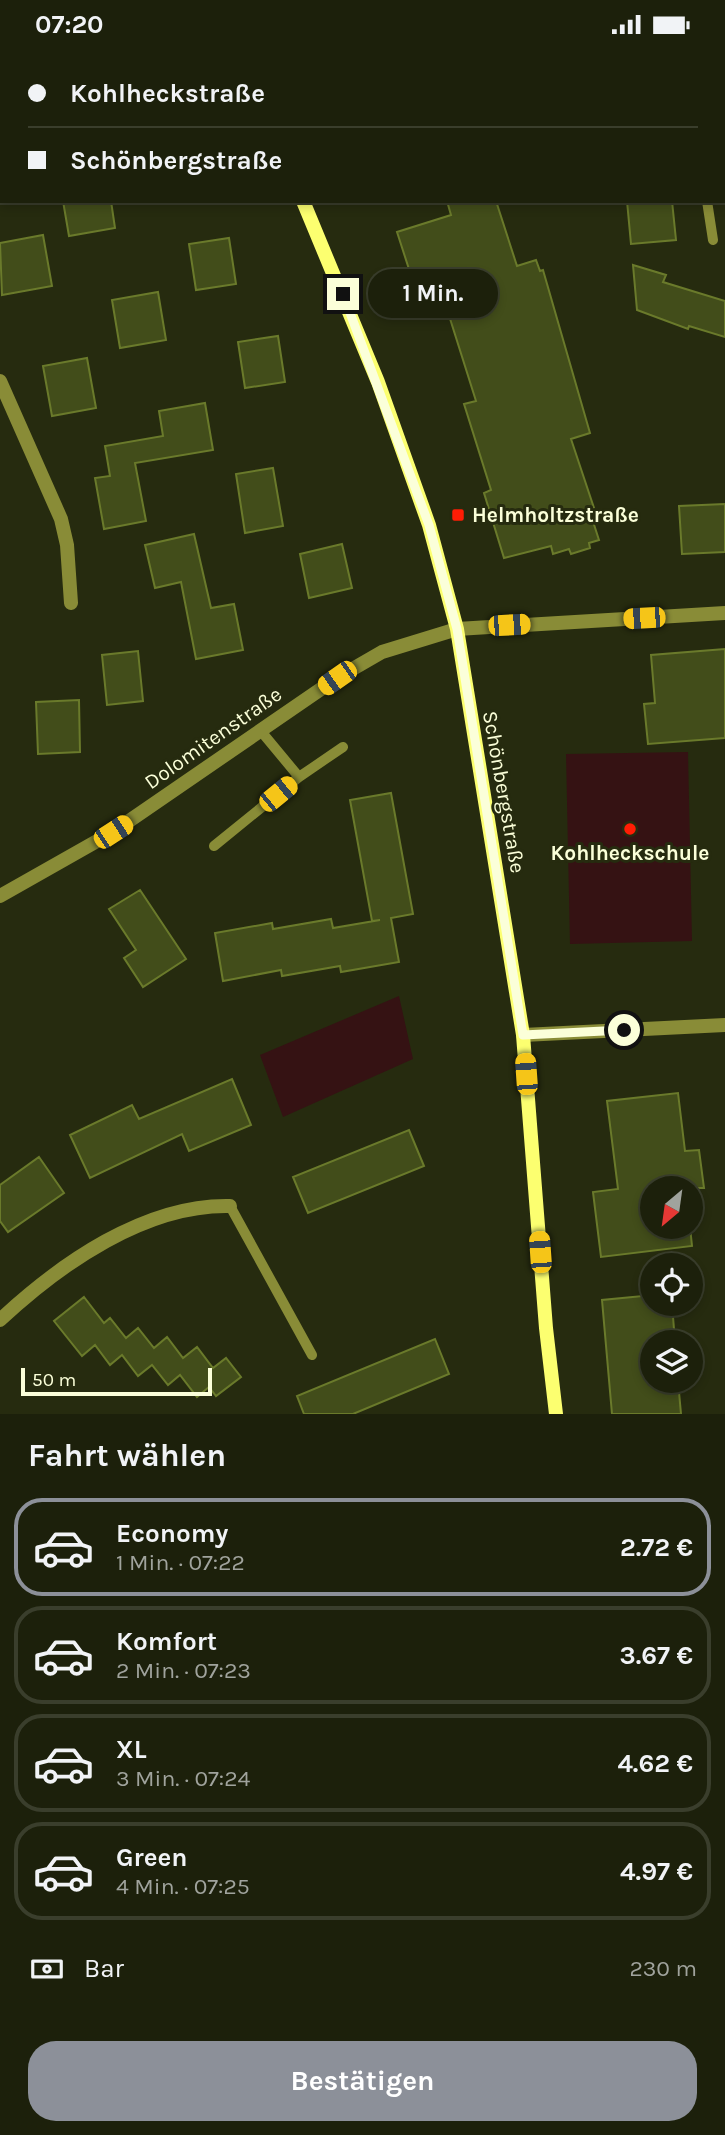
<!DOCTYPE html>
<html lang="de">
<meta charset="utf-8">
<style>
body{margin:0;font-family:Karla,sans-serif;background:#292d19;color:#f1f3f6;height:100vh;display:flex;flex-direction:column;font-size:26px;white-space:nowrap}
*{box-sizing:border-box;margin:0}
p{font-size:23px;color:#a0a39d}
.icon{flex:none;width:38px;height:38px;fill:none;stroke:currentColor;stroke-width:2;stroke-linecap:round;stroke-linejoin:round}
.map{position:relative;height:1365px;overflow:hidden}
.side{display:flex;flex-direction:column;background:#1c200b;flex:1}
.side>*{flex:none}
.top-card{position:absolute;left:0px;top:0px;width:726px;height:154px;box-shadow:0 4px 10px #0003,0 0 0 2px #3a3e2c;display:grid;align-content:center;height:154px;padding:0 28px;background:#1c200b}
.needle{width:46px;rotate:209deg}
.controls{position:absolute;left:640px;top:1127px;display:grid;gap:14px}
.controls a{display:grid;place-items:center;width:63px;height:63px;border-radius:50%;background:#1c200b;box-shadow:0 4px 10px #0003,0 0 0 2px #3a3e2c;font-size:35px}
.scale{position:absolute;left:21px;bottom:18px;width:191px;box-sizing:border-box;padding-left:7px;border:4px solid #fbffd9;border-top:0;font-size:19px;line-height:24px;white-space:nowrap;color:#fbffd9;-webkit-text-stroke:5px #262b0f;paint-order:stroke}
.end{position:absolute;width:32px;height:32px;margin:-16px;border:9px solid #fbffd9;background:#111;box-shadow:0 0 0 4px #111}
.from{border-radius:50%}
.bubble{position:absolute;height:49px;border-radius:24px;background:#1c200b;box-shadow:0 4px 10px #0003,0 0 0 2px #3a3e2c;font-size:23px;font-weight:700;line-height:49px;text-align:center}
.car{position:absolute;width:21px;height:42px;margin:-21px -10px;border-radius:9px;box-shadow:0 0 5px 2px #0007;background:linear-gradient(#f5c518 24%,#345 0 40%,#f5c518 0 76%,#345 0 86%,#f5c518 0)}
.top-card b{display:flex;align-items:center;gap:24px;height:66px;font-size:26px}
.top-card b+b{border-top:2px solid #3a3e2c}
.top-card i{width:18px;height:18px;background:#f1f3f6}
ul{padding:0;list-style:none}
li{display:flex;align-items:center;gap:21px;height:98px;margin:0 14px 10px;padding:0 14px;border:4px solid #3a3e2c;border-radius:28px}
li div{flex:1}
li b{display:block;font-size:26px}
li em{font-style:normal;font-weight:700}
li.on{border-color:#8c9099}
li>.icon{width:63px;height:63px;stroke-width:1.5}
h2{padding:0 28px;font-size:32px;line-height:84px}
.pay{display:flex;align-items:center;gap:18px;height:77px;padding:0 28px;font-size:26px}
.pay p{margin-inline-start:auto}
.button{display:flex;gap:14px;margin-top:auto;padding:14px 28px}
.button a{flex:1;height:80px;border-radius:28px;background:#8c9099;color:#fff;font-size:28px;font-weight:700;line-height:80px;text-align:center}
.status{display:flex;justify-content:space-between;align-items:center;height:49px;padding:0 35px;background:#1c200b;direction:ltr}
.status svg{height:19px;fill:currentColor}
.map>svg:first-child{display:block}
.green{fill:#351213}
.building{fill:#424d1a;stroke:#6a7a2b;stroke-width:2}
.lines{fill:none;stroke-linecap:round;stroke-linejoin:round}
.lane{stroke:#898c37;stroke-width:10}
.street{stroke:#898c37;stroke-width:14}
.secondary{stroke:#fcff70;stroke-width:14}
.route{stroke:#fbffd9;stroke-width:9}
.poi-dot{fill:#ff1d05;stroke:#262b0f;stroke-width:2.5}
.labels{text-anchor:middle;stroke-width:6;stroke-linejoin:round;paint-order:stroke}
.poi-label{font-size:21px;font-weight:bold;fill:#fbffd9;stroke:#262b0f;text-anchor:start}
.street-label{font-size:21px;fill:#fbffd9;stroke:#262b0f}
</style>
<div class="status"><b>07:20</b><svg viewBox="0 0 49 12"><path d="M0 12V9h3v3zM5 12V6h3v6zM10 12V3h3v9zM15 12V0h3v12zM26 1h20v11H26zM47 4h2v5h-2z"/></svg></div>
<div class="map">
<svg width="725" height="1365" viewBox="0 0 725 1365">
<rect width="100%" height="100%" fill="#262b0f"/>
<path class="green" d="M 361,0 L 468,0 L 468,2 L 361,2 Z
M 688,703 L 692,892 L 570,895 L 566,705 Z
M 399,947 L 413,1010 L 283,1068 L 260,1006 Z"/>
<path class="building" d="M 63,152 L 111,152 L 115,179 L 69,187 Z
M 447,152 L 496,152 L 517,217 L 536,211 L 540,222 L 543,221 L 590,384 L 571,390 L 594,459 L 589,460 L 599,491 L 589,494 L 590,499 L 571,505 L 569,500 L 553,505 L 551,497 L 504,509 L 484,444 L 491,441 L 464,355 L 476,352 L 440,238 L 417,245 L 397,183 L 451,166 Z
M 627,152 L 672,152 L 676,191 L 631,195 Z
M 43,186 L 52,237 L 2,246 L 0,194 Z
M 229,189 L 236,235 L 196,241 L 189,195 Z
M 633,216 L 666,226 L 663,233 L 725,252 L 725,288 L 689,277 L 688,280 L 637,261 Z
M 158,243 L 166,291 L 120,299 L 112,251 Z
M 278,287 L 285,333 L 245,339 L 238,293 Z
M 87,309 L 96,359 L 52,367 L 43,317 Z
M 205,354 L 213,401 L 135,414 L 146,472 L 104,480 L 95,429 L 110,427 L 105,397 L 163,387 L 159,362 Z
M 273,419 L 283,477 L 245,484 L 236,425 Z
M 725,455 L 725,503 L 682,505 L 679,457 Z
M 194,485 L 211,559 L 234,555 L 243,601 L 196,610 L 181,533 L 155,539 L 145,496 Z
M 342,495 L 352,539 L 309,549 L 300,505 Z
M 725,600 L 725,689 L 648,695 L 644,655 L 655,654 L 651,606 Z
M 138,602 L 143,652 L 107,656 L 102,606 Z
M 79,651 L 80,703 L 38,705 L 36,653 Z
M 391,744 L 413,865 L 391,869 L 399,913 L 341,923 L 340,917 L 282,927 L 281,921 L 223,932 L 215,884 L 272,874 L 273,880 L 331,870 L 333,879 L 380,871 L 372,872 L 350,751 Z
M 140,841 L 186,910 L 143,938 L 124,909 L 136,901 L 109,860 Z
M 232,1030 L 251,1076 L 189,1102 L 182,1085 L 90,1129 L 70,1086 L 132,1056 L 139,1070 Z
M 678,1044 L 685,1102 L 699,1101 L 704,1139 L 653,1139 L 653,1178 L 690,1178 L 692,1197 L 601,1208 L 593,1143 L 618,1140 L 607,1052 Z
M 409,1081 L 424,1117 L 308,1164 L 293,1128 Z
M 39,1108 L 64,1144 L 8,1183 L 0,1172 L 0,1136 Z
M 653,1246 L 653,1255 L 672,1255 L 675,1293 L 653,1293 L 653,1332 L 678,1332 L 681,1365 L 612,1365 L 602,1251 Z
M 84,1248 L 104,1274 L 110,1269 L 126,1289 L 138,1279 L 154,1299 L 167,1288 L 183,1309 L 197,1298 L 213,1319 L 226,1309 L 241,1328 L 216,1347 L 209,1338 L 197,1348 L 180,1326 L 168,1336 L 152,1316 L 138,1327 L 122,1306 L 110,1316 L 95,1296 L 82,1307 L 54,1272 Z
M 435,1290 L 449,1325 L 353,1365 L 304,1365 L 297,1347 Z"/>
<g class="lines">
<path class="lane" d="M 724,104 L 725,104
M 707,152 L 713,191
M 260,681 L 299,728
M 214,797 L 299,728 L 343,698
M 230,1157 L 312,1306"/>
<path class="street" d="M 0,332 L 61,470 L 67,496 L 71,554
M 0,847 L 113,783 L 337,629 L 382,603 L 457,580 L 725,564
M 523,986 L 725,976
M 0,1271 C 60,1215 145,1155 230,1157"/>
<path class="secondary" d="M 232,0 L 232,2
M 303,152 L 378,333 L 429,476 L 457,580 L 523,986 L 546,1279 L 556,1365"/>
</g>
<g class="lines">
<path class="route" d="M 343,245 L 429,476 L 457,580 L 523,986 L 624,981"/>
</g>
<g class="poi-dot">
<rect x="451" y="459" width="14" height="14" rx="3.5"/>
<circle cx="630" cy="780" r="7"/>
</g>
<g class="labels">
<g class="poi-label">
<text x="472" y="473">Helmholtzstraße</text>
<text x="630" y="811" text-anchor="middle">Kohlheckschule</text>
</g>
<g class="street-label">
<text transform="translate(213 689) rotate(-35)" y="7">Dolomitenstraße</text>
<text transform="translate(504 743) rotate(80)" y="7">Schönbergstraße</text>
</g>
</g>
</svg>
<div class="controls">
<a><svg class="needle" viewBox="-14 -14 28 28"><path d="M0-13l5 13h-10z" fill="#e53935"/><path d="M0 13l5-13h-10z" fill="#a0a39d"/></svg></a>
<a><svg class="icon" aria-label="locate" viewBox="0 0 24 24"><circle cx="12" cy="12" r="6"/><path d="M12 2v4M12 18v4M2 12h4M18 12h4"/></svg></a>
<a><svg class="icon" aria-label="layers" viewBox="0 0 24 24"><path d="M12 4l9 5-9 5-9-5zM3 14l9 5 9-5"/></svg></a>
</div>
<div class="scale">50 m</div>
<i class="end from" style="left:624px;top:981px"></i>
<i class="end" style="left:343px;top:245px"></i>
<div class="bubble" style="left:368px;top:220px;width:130px">1 Min.</div>
<i class="car" style="left:644px;top:569px;rotate:267deg"></i>
<i class="car" style="left:509px;top:576px;rotate:87deg"></i>
<i class="car" style="left:337px;top:629px;rotate:235deg"></i>
<i class="car" style="left:278px;top:745px;rotate:51deg"></i>
<i class="car" style="left:113px;top:783px;rotate:57deg"></i>
<i class="car" style="left:526px;top:1025px;rotate:356deg"></i>
<i class="car" style="left:540px;top:1203px;rotate:356deg"></i>
<div class="top-card">
<b><i class="from"></i>Kohlheckstraße</b>
<b><i></i>Schönbergstraße</b>
</div>
</div>
<section class="side">
<h2>Fahrt wählen</h2>
<ul>
<li class="on"><svg class="icon" aria-label="car" viewBox="0 0 24 24"><path d="M5 17H2v-5l4-1 3-4h7l3 4 3 1v5h-3M9 17h6M6 11h13"/><circle cx="7" cy="17" r="2"/><circle cx="17" cy="17" r="2"/></svg><div><b>Economy</b><p>1 Min. · 07:22</p></div><em>2.72 €</em></li>
<li><svg class="icon" aria-label="car" viewBox="0 0 24 24"><path d="M5 17H2v-5l4-1 3-4h7l3 4 3 1v5h-3M9 17h6M6 11h13"/><circle cx="7" cy="17" r="2"/><circle cx="17" cy="17" r="2"/></svg><div><b>Komfort</b><p>2 Min. · 07:23</p></div><em>3.67 €</em></li>
<li><svg class="icon" aria-label="car" viewBox="0 0 24 24"><path d="M5 17H2v-5l4-1 3-4h7l3 4 3 1v5h-3M9 17h6M6 11h13"/><circle cx="7" cy="17" r="2"/><circle cx="17" cy="17" r="2"/></svg><div><b>XL</b><p>3 Min. · 07:24</p></div><em>4.62 €</em></li>
<li><svg class="icon" aria-label="car" viewBox="0 0 24 24"><path d="M5 17H2v-5l4-1 3-4h7l3 4 3 1v5h-3M9 17h6M6 11h13"/><circle cx="7" cy="17" r="2"/><circle cx="17" cy="17" r="2"/></svg><div><b>Green</b><p>4 Min. · 07:25</p></div><em>4.97 €</em></li>
</ul>
<div class="pay"><svg class="icon" aria-label="cash" viewBox="0 0 24 24"><path d="M3 7h18v10H3z"/><circle cx="12" cy="12" r="2"/></svg>Bar<p>230 m</p></div>
<div class="button"><a>Bestätigen</a></div>
</section>
